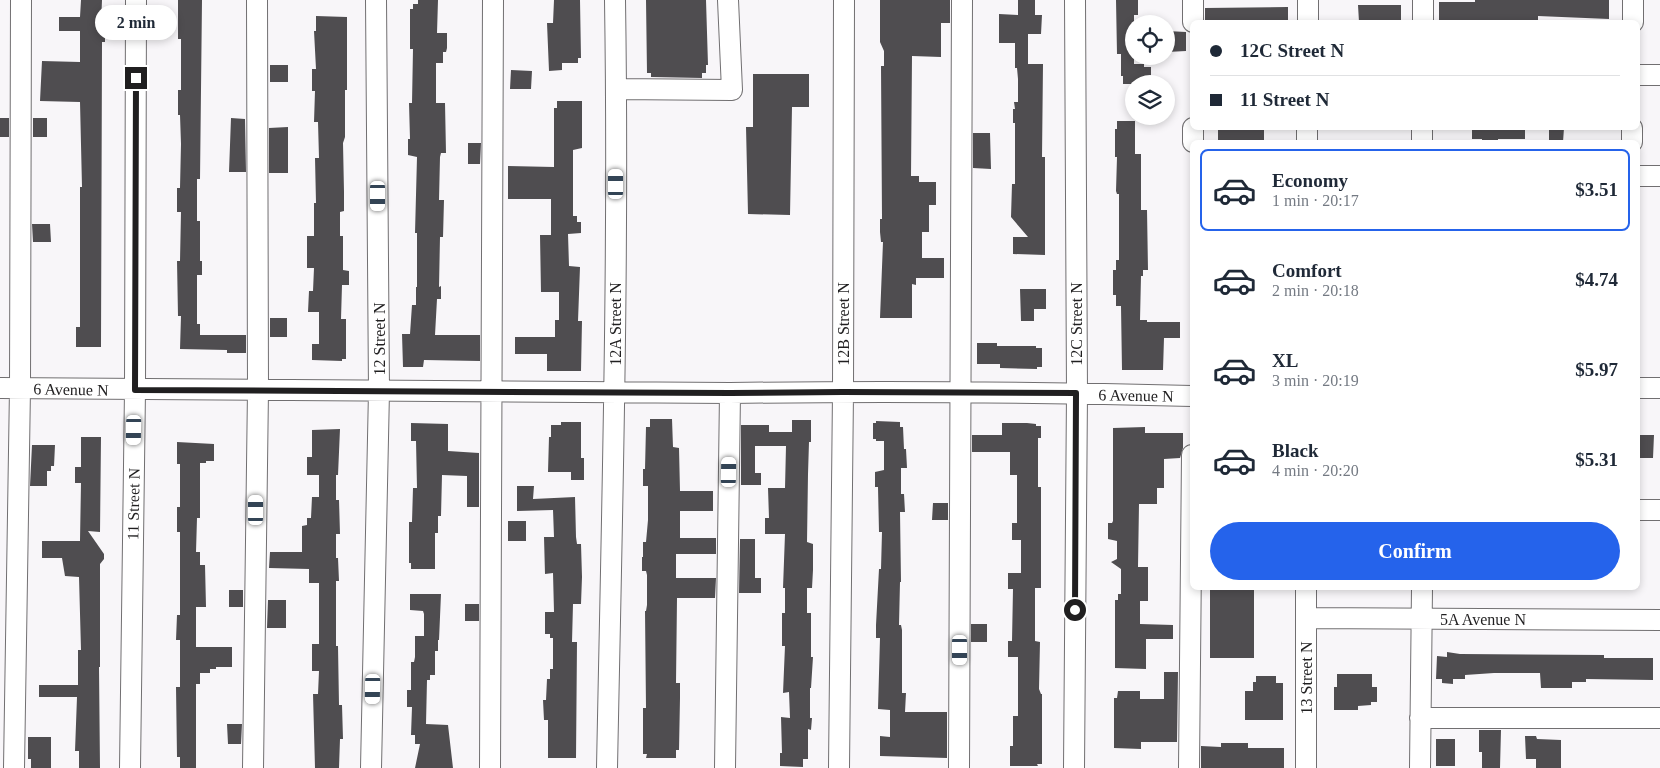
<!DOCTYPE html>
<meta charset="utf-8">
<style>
body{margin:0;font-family:Georgia,serif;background:#f6f6f7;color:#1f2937;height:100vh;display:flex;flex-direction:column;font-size:19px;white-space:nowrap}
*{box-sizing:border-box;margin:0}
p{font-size:16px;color:#747a83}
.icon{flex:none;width:28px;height:28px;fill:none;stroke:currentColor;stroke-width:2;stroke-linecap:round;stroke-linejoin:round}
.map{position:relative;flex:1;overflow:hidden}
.side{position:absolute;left:1190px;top:140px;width:450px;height:450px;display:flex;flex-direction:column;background:#fff;border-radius:8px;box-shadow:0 2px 8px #0003}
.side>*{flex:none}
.banner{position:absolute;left:1190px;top:20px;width:450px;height:110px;border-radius:8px;box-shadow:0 2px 8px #0003;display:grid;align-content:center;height:110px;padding:0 20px;background:#fff}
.controls{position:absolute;left:1125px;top:15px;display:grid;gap:10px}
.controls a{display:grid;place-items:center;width:50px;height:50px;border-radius:50%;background:#fff;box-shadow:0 2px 8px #0003;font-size:25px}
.end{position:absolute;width:22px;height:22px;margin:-11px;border:6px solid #201f20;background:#fff;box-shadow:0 0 0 2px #fff}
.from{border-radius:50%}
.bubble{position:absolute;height:35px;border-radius:18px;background:#fff;box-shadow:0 2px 8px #0003;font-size:16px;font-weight:600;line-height:35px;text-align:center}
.car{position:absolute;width:15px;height:30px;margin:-15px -8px;border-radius:6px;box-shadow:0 0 4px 1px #0007;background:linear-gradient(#fff 24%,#345 0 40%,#fff 0 76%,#345 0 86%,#fff 0)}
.banner b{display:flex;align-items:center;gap:18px;height:48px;font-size:19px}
.banner b+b{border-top:1px solid #e0e1e3}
.banner i{width:12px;height:12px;background:#1f2937}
ul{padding:9px 0 0;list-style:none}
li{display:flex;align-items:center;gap:15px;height:82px;margin:0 10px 8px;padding:0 10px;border:2px solid transparent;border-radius:8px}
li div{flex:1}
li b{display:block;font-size:19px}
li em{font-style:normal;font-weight:600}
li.active{border-color:#2563eb}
li>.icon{width:45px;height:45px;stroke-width:1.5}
.button{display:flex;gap:10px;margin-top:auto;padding:10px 20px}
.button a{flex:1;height:58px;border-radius:30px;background:#2563eb;color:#fff;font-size:20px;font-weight:600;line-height:58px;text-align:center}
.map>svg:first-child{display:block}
.building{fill:#4f4d50}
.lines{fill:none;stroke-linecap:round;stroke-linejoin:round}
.minor-casing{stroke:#716f71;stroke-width:22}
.minor{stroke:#fff;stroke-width:20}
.route{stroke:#201f20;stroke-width:6}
.labels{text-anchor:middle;stroke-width:5;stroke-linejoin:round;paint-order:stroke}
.street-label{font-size:16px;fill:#201f20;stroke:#fff}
</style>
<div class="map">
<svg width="1660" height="768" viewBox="0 0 1660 768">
<rect width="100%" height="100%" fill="#f8f6f9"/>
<path class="building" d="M 81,0 L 102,0 L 101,25 L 105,25 L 105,42 L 102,42 L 101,347 L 76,347 L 76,327 L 80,327 L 80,187 L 82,187 L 80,102 L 40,101 L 42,61 L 80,62 L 80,31 L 59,31 L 59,17 L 80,17 Z
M 178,0 L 202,0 L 200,179 L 197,179 L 197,221 L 200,221 L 200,261 L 202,261 L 202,275 L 197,275 L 197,324 L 200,324 L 200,335 L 246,335 L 246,353 L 227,353 L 227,350 L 180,349 L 181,316 L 178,316 L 177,261 L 180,261 L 181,212 L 177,212 L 177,188 L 180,188 L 181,144 L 180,115 L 178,115 L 178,90 L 181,90 L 181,39 L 178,39 Z
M 418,0 L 438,0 L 437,33 L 447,33 L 447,48 L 446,52 L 443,52 L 443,63 L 436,63 L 436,103 L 445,103 L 446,153 L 441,153 L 440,157 L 439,200 L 444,200 L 443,237 L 440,237 L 439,287 L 441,286 L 441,299 L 437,299 L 435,335 L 480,335 L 480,361 L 424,360 L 423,367 L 403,367 L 402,334 L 410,334 L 412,305 L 416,305 L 416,287 L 417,287 L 417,233 L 415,233 L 417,157 L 408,155 L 408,139 L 410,139 L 409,103 L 412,103 L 413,49 L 410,49 L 410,9 L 413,9 L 413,4 L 418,4 Z
M 554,0 L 580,0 L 581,58 L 578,58 L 578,63 L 562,63 L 562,70 L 549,71 L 547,23 L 553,23 Z
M 646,0 L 706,0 L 708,65 L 706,65 L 706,73 L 702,73 L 702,78 L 651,77 L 651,73 L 647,73 Z
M 880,0 L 950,0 L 950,23 L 941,23 L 941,57 L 912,56 L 911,176 L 919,176 L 919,182 L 936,182 L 936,205 L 929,205 L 929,232 L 922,232 L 922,258 L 944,258 L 944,278 L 916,278 L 916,285 L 912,284 L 912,318 L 880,318 L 883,242 L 881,242 L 880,232 L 880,219 L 882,219 L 881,66 L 884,66 L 884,51 L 880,42 Z
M 1018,0 L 1035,0 L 1035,15 L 1042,15 L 1041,34 L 1028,34 L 1028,64 L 1043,64 L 1042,157 L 1045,157 L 1045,255 L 1013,254 L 1013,237 L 1028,237 L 1011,217 L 1012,184 L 1015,184 L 1015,123 L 1013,123 L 1013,109 L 1015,109 L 1014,102 L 1018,102 L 1018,79 L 1017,68 L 1015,68 L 1015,43 L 999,43 L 999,14 L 1018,15 Z
M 1116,0 L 1138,0 L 1138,15 L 1134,15 L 1134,64 L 1144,64 L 1144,67 L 1151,67 L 1151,84 L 1123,84 L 1123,76 L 1121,76 L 1121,54 L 1117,54 Z
M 1475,0 L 1609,0 L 1609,19 L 1538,16 L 1538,21 L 1495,20 L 1471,21 L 1471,22 L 1439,22 L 1439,2 L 1475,2 Z
M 1358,5 L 1401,5 L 1401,22 L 1359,22 Z
M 1288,7 L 1288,22 L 1205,22 L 1205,8 Z
M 316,16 L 347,17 L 347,90 L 345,90 L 345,137 L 343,143 L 344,192 L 344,211 L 340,212 L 340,236 L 343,236 L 343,270 L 349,271 L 349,285 L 342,285 L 341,319 L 346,319 L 346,359 L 342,359 L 342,361 L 312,360 L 312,344 L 319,344 L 319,312 L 308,312 L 309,291 L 313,291 L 314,268 L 307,268 L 307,236 L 314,236 L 314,203 L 316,203 L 315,158 L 319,158 L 318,122 L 314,122 L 315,91 L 312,91 L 312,69 L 316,69 L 314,31 L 316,31 Z
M 1167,31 L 1186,32 L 1186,51 L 1167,52 Z
M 270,65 L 288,65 L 288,82 L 270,82 Z
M 511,70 L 532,71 L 531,89 L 510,89 Z
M 753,74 L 809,74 L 809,107 L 792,107 L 790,215 L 748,214 L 746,127 L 753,127 Z
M 557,101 L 582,101 L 582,148 L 573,150 L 573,216 L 577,216 L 577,222 L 581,222 L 581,233 L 568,234 L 569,266 L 580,267 L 578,321 L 582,321 L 581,371 L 547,371 L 547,354 L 515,354 L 515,337 L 555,337 L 555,320 L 559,320 L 559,292 L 541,292 L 540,235 L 551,235 L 551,199 L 508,199 L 508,166 L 554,167 L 554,108 L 557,108 Z
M 0,118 L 9,118 L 9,137 L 0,137 Z
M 33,118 L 47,118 L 47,137 L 33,137 Z
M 231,118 L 245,119 L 246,172 L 229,172 Z
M 1117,121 L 1135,121 L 1135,154 L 1141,154 L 1141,210 L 1147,210 L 1148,270 L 1143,270 L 1143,276 L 1141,276 L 1140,320 L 1147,320 L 1147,322 L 1180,322 L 1180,338 L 1164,338 L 1163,370 L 1122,370 L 1121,306 L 1116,306 L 1116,295 L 1113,295 L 1113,270 L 1116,270 L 1116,260 L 1119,260 L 1119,194 L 1117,194 L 1116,191 L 1117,157 L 1115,157 L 1115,129 L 1117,129 Z
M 288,127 L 288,173 L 269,173 L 269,128 Z
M 1218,128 L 1264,128 L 1264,142 L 1218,142 Z
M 1472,128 L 1525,128 L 1525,139 L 1498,139 L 1498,141 L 1482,142 L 1482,139 L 1472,139 Z
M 1549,128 L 1564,128 L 1563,142 L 1549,142 Z
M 973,133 L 990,133 L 991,169 L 973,168 Z
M 468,143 L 481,143 L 480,164 L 468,164 Z
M 32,224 L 50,224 L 51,242 L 33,242 Z
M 1020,289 L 1046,289 L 1046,309 L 1034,309 L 1034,321 L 1021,321 Z
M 270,318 L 287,318 L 287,337 L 270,337 Z
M 977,343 L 997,343 L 997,346 L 1036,346 L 1036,348 L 1042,348 L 1042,367 L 1037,367 L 1037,369 L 1000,368 L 1000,364 L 977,364 Z
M 650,419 L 672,419 L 673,447 L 679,448 L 680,491 L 713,491 L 713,511 L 680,511 L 680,538 L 716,538 L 716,554 L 676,554 L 676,578 L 716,578 L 715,598 L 677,598 L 676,683 L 680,683 L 680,698 L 679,750 L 676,750 L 676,758 L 646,758 L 647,754 L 643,754 L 643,708 L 646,708 L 645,611 L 646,611 L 647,605 L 647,575 L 646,571 L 642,571 L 642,557 L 643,557 L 643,542 L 646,542 L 648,520 L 648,486 L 643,486 L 643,469 L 645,469 L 646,427 L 650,427 Z
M 792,420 L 811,420 L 811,442 L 809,442 L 808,474 L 807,542 L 813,544 L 813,570 L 812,588 L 807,588 L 807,613 L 811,613 L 811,657 L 813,657 L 811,688 L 810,688 L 810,718 L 812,718 L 811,730 L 808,729 L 808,759 L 803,759 L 803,767 L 780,766 L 780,753 L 782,753 L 781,717 L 790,718 L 789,692 L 783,693 L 785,646 L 782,646 L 782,613 L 785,613 L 785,588 L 783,588 L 785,534 L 765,534 L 765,518 L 769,518 L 768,488 L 785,488 L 786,446 L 755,446 L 755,473 L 761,473 L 761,485 L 741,485 L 741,425 L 769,425 L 769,432 L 792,432 Z
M 876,421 L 900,422 L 900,427 L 903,427 L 904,449 L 906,449 L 907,468 L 901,468 L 901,494 L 904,494 L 905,512 L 900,512 L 901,582 L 900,582 L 899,625 L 901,625 L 902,630 L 902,693 L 906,693 L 905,712 L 947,712 L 947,758 L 880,756 L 880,736 L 890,737 L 890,710 L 878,709 L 880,638 L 876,638 L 876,625 L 879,569 L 881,569 L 882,532 L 879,532 L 878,487 L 875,487 L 875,472 L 884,470 L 884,441 L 876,441 L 876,439 L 873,439 L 873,423 L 876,423 Z
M 561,422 L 581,422 L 581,458 L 584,458 L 584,480 L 571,480 L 571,472 L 548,472 L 549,437 L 551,437 L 551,425 L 561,425 Z
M 411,423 L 448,424 L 448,451 L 479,453 L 479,507 L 467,507 L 467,476 L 442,475 L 441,516 L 438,516 L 438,533 L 435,533 L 435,569 L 411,569 L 411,563 L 409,563 L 409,522 L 412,522 L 413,488 L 417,488 L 416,441 L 411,441 Z
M 1002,423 L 1027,423 L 1036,424 L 1036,426 L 1041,426 L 1041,438 L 1038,438 L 1038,487 L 1041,487 L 1041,588 L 1035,588 L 1035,641 L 1040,642 L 1039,689 L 1041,694 L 1042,694 L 1042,764 L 1037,764 L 1038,766 L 1010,766 L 1010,746 L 1013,746 L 1013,716 L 1018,716 L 1018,657 L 1008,657 L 1008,641 L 1012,641 L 1013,589 L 1008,589 L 1008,573 L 1021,573 L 1021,540 L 1012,540 L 1012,523 L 1017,523 L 1017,475 L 1010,475 L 1010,452 L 972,452 L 972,435 L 1002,435 Z
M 1145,427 L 1145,433 L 1183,433 L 1183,448 L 1180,458 L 1164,459 L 1164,488 L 1157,488 L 1157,504 L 1139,504 L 1138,567 L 1148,567 L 1148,601 L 1140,601 L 1140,624 L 1173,625 L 1173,639 L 1146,639 L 1146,669 L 1115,668 L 1115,600 L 1118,600 L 1118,594 L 1121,594 L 1121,569 L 1111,562 L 1117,559 L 1117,541 L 1108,539 L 1108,523 L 1112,523 L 1113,521 L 1113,428 Z
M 340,429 L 338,475 L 336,475 L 336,500 L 339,500 L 340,534 L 336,534 L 336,558 L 338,558 L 339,581 L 336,581 L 336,646 L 338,646 L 339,705 L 342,705 L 343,739 L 340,739 L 339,768 L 315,768 L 313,694 L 318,694 L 319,671 L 312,671 L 312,644 L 319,644 L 319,583 L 309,583 L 309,569 L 269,568 L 270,552 L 302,552 L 302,526 L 307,525 L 307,518 L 311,518 L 312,497 L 319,497 L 319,475 L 307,475 L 307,457 L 312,457 L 312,430 Z
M 1638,435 L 1654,435 L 1653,458 L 1638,458 Z
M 81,437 L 101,437 L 100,532 L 88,531 L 104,554 L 104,559 L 100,564 L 100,667 L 99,667 L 100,768 L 79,768 L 79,751 L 75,751 L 77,697 L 39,697 L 39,685 L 78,685 L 78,650 L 81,650 L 79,577 L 65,576 L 62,558 L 42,558 L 42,541 L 80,541 L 81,483 L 75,483 L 75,467 L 81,467 Z
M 177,442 L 214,444 L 214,461 L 206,461 L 206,463 L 200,463 L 200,518 L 197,518 L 196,552 L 200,552 L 200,565 L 205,565 L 206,607 L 196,607 L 196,647 L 232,647 L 232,667 L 216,667 L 216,669 L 210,669 L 210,673 L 200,673 L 200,684 L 196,684 L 196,768 L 180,768 L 180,757 L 177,757 L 176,687 L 180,687 L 180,640 L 176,640 L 177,615 L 180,615 L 180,532 L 177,532 L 177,507 L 180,507 L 180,464 L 177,464 Z
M 32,445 L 55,445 L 54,466 L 51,466 L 51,471 L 47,471 L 47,486 L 30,486 Z
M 517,486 L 534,486 L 533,499 L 575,497 L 576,537 L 577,544 L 581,544 L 582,577 L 581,604 L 573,604 L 572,642 L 577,642 L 576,758 L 548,758 L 548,720 L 544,720 L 543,700 L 546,700 L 547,679 L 550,679 L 550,669 L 553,669 L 553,638 L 550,638 L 550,634 L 545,634 L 545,612 L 554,612 L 553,573 L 545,574 L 544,537 L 554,537 L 553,510 L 517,511 Z
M 933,503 L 948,503 L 948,520 L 932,520 Z
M 508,521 L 526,521 L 526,541 L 508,541 Z
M 740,539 L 755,539 L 755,578 L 761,578 L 761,593 L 739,593 Z
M 1210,589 L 1254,590 L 1254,658 L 1210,658 Z
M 229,590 L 243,590 L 243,607 L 229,607 Z
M 410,594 L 441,594 L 439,640 L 438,640 L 438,651 L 435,651 L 435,675 L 430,675 L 430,680 L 427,680 L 426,724 L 448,725 L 453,768 L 415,768 L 420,744 L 415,744 L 415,735 L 411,735 L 412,707 L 407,707 L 407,690 L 411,690 L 411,662 L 414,662 L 415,657 L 415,636 L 424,636 L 424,614 L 423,611 L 410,610 Z
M 268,600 L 286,600 L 286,628 L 267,628 Z
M 465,604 L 479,604 L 479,621 L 465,621 Z
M 971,624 L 987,624 L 987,642 L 971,642 Z
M 1447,652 L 1460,654 L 1604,655 L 1604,658 L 1653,658 L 1653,680 L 1586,679 L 1586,682 L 1572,682 L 1572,688 L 1541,688 L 1540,673 L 1494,673 L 1465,675 L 1465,679 L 1453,679 L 1453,684 L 1442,683 L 1442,679 L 1436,679 L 1437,656 L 1447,657 Z
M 1164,672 L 1178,672 L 1177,742 L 1141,742 L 1141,749 L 1114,748 L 1114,698 L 1117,698 L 1118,691 L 1140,691 L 1140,699 L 1164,699 Z
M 1337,674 L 1372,674 L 1372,687 L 1377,687 L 1377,702 L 1371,702 L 1371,705 L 1358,706 L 1358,710 L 1334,710 L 1334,687 L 1337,687 Z
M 1256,676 L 1276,676 L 1276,683 L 1283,683 L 1283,720 L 1245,720 L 1245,691 L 1253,691 L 1253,682 L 1256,682 Z
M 227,724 L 242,724 L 241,744 L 228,744 Z
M 1479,730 L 1501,730 L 1500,768 L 1482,768 L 1482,752 L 1479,752 Z
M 1525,736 L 1536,736 L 1537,739 L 1561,740 L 1561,768 L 1536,768 L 1536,759 L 1526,759 Z
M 28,737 L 51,737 L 51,768 L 31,768 L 31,759 L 28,759 Z
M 1436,739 L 1455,739 L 1455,766 L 1436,766 Z
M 1221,743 L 1248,743 L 1248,748 L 1284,748 L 1284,768 L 1201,768 L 1201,746 L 1221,747 Z"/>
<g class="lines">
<g class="minor-casing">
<path id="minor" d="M 1193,0 L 1193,22
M 1308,22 L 1308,0
M 1423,22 L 1423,0
M 1633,22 L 1633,0
M 1638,75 L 1660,75
M 616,89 L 732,90 L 728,0
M 1193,128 L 1193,142
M 1422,128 L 1422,142
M 1307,142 L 1307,128
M 1632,142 L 1632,128
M 1638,176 L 1660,176
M 0,388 L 730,393 C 884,391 1038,392 1192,396
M 1638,388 L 1660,388
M 1638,510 L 1660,510
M 1306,618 L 1660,620
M 1420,718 L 1660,718
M 14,768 L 20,388 L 21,0
M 130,768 L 135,390 L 136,0
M 253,768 L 258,390 L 257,0
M 371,768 L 379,391 L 376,0
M 490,768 L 493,0
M 607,768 C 612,512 619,256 615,0
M 725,768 L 730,393
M 839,768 L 843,392 L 844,0
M 959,768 L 962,0
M 1074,768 L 1077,393 L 1075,0
M 1189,768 L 1192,455
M 1306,768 L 1306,588
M 1420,768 L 1422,588"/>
</g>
<use href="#minor" class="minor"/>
</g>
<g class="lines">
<path class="route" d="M 136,78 L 135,390 L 730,393 L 843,392 L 1076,393 L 1075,610"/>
</g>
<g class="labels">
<g class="street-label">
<text transform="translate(615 324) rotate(-90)" y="6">12A Street N</text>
<text transform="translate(843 324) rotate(-90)" y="6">12B Street N</text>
<text transform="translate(1076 324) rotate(-90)" y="6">12C Street N</text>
<text transform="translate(379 339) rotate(-90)" y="6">12 Street N</text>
<text transform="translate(71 389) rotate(1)" y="6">6 Avenue N</text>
<text transform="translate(1136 395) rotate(1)" y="6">6 Avenue N</text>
<text transform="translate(133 504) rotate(-89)" y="6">11 Street N</text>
<text x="1483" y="625">5A Avenue N</text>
<text transform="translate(1306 678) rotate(-90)" y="6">13 Street N</text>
</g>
</g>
</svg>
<div class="controls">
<a><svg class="icon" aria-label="locate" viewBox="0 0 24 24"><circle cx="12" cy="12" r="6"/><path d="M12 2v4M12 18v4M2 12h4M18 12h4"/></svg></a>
<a><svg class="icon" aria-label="layers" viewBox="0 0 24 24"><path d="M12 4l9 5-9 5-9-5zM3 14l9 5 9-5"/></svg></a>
</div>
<i class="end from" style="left:1075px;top:610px"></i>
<i class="end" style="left:136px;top:78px"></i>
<div class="bubble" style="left:95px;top:5px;width:82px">2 min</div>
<i class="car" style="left:616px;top:184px;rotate:0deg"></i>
<i class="car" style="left:378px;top:196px;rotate:180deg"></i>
<i class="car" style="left:134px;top:430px;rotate:181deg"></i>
<i class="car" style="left:729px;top:472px;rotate:1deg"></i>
<i class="car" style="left:256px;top:510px;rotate:0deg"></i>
<i class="car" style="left:960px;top:650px;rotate:180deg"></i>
<i class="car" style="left:373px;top:689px;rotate:181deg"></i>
<div class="banner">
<b><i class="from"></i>12C Street N</b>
<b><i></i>11 Street N</b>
</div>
<section class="side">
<ul>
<li class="active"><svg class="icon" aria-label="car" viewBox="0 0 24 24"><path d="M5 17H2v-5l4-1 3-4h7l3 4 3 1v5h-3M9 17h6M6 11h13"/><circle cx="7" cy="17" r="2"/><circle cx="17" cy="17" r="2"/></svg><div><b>Economy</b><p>1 min · 20:17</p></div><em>$3.51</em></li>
<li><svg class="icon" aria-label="car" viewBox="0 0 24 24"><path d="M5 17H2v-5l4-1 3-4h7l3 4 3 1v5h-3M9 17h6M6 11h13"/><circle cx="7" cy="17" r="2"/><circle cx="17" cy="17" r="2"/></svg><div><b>Comfort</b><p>2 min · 20:18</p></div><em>$4.74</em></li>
<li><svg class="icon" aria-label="car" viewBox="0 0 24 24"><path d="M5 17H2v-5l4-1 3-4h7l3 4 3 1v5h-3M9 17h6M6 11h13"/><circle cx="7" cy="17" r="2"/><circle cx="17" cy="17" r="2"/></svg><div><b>XL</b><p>3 min · 20:19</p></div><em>$5.97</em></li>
<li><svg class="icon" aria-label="car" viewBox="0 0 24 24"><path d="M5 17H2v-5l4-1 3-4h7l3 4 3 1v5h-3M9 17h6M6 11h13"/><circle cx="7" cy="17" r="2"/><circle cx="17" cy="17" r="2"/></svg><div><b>Black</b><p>4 min · 20:20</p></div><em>$5.31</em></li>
</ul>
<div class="button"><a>Confirm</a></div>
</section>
</div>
